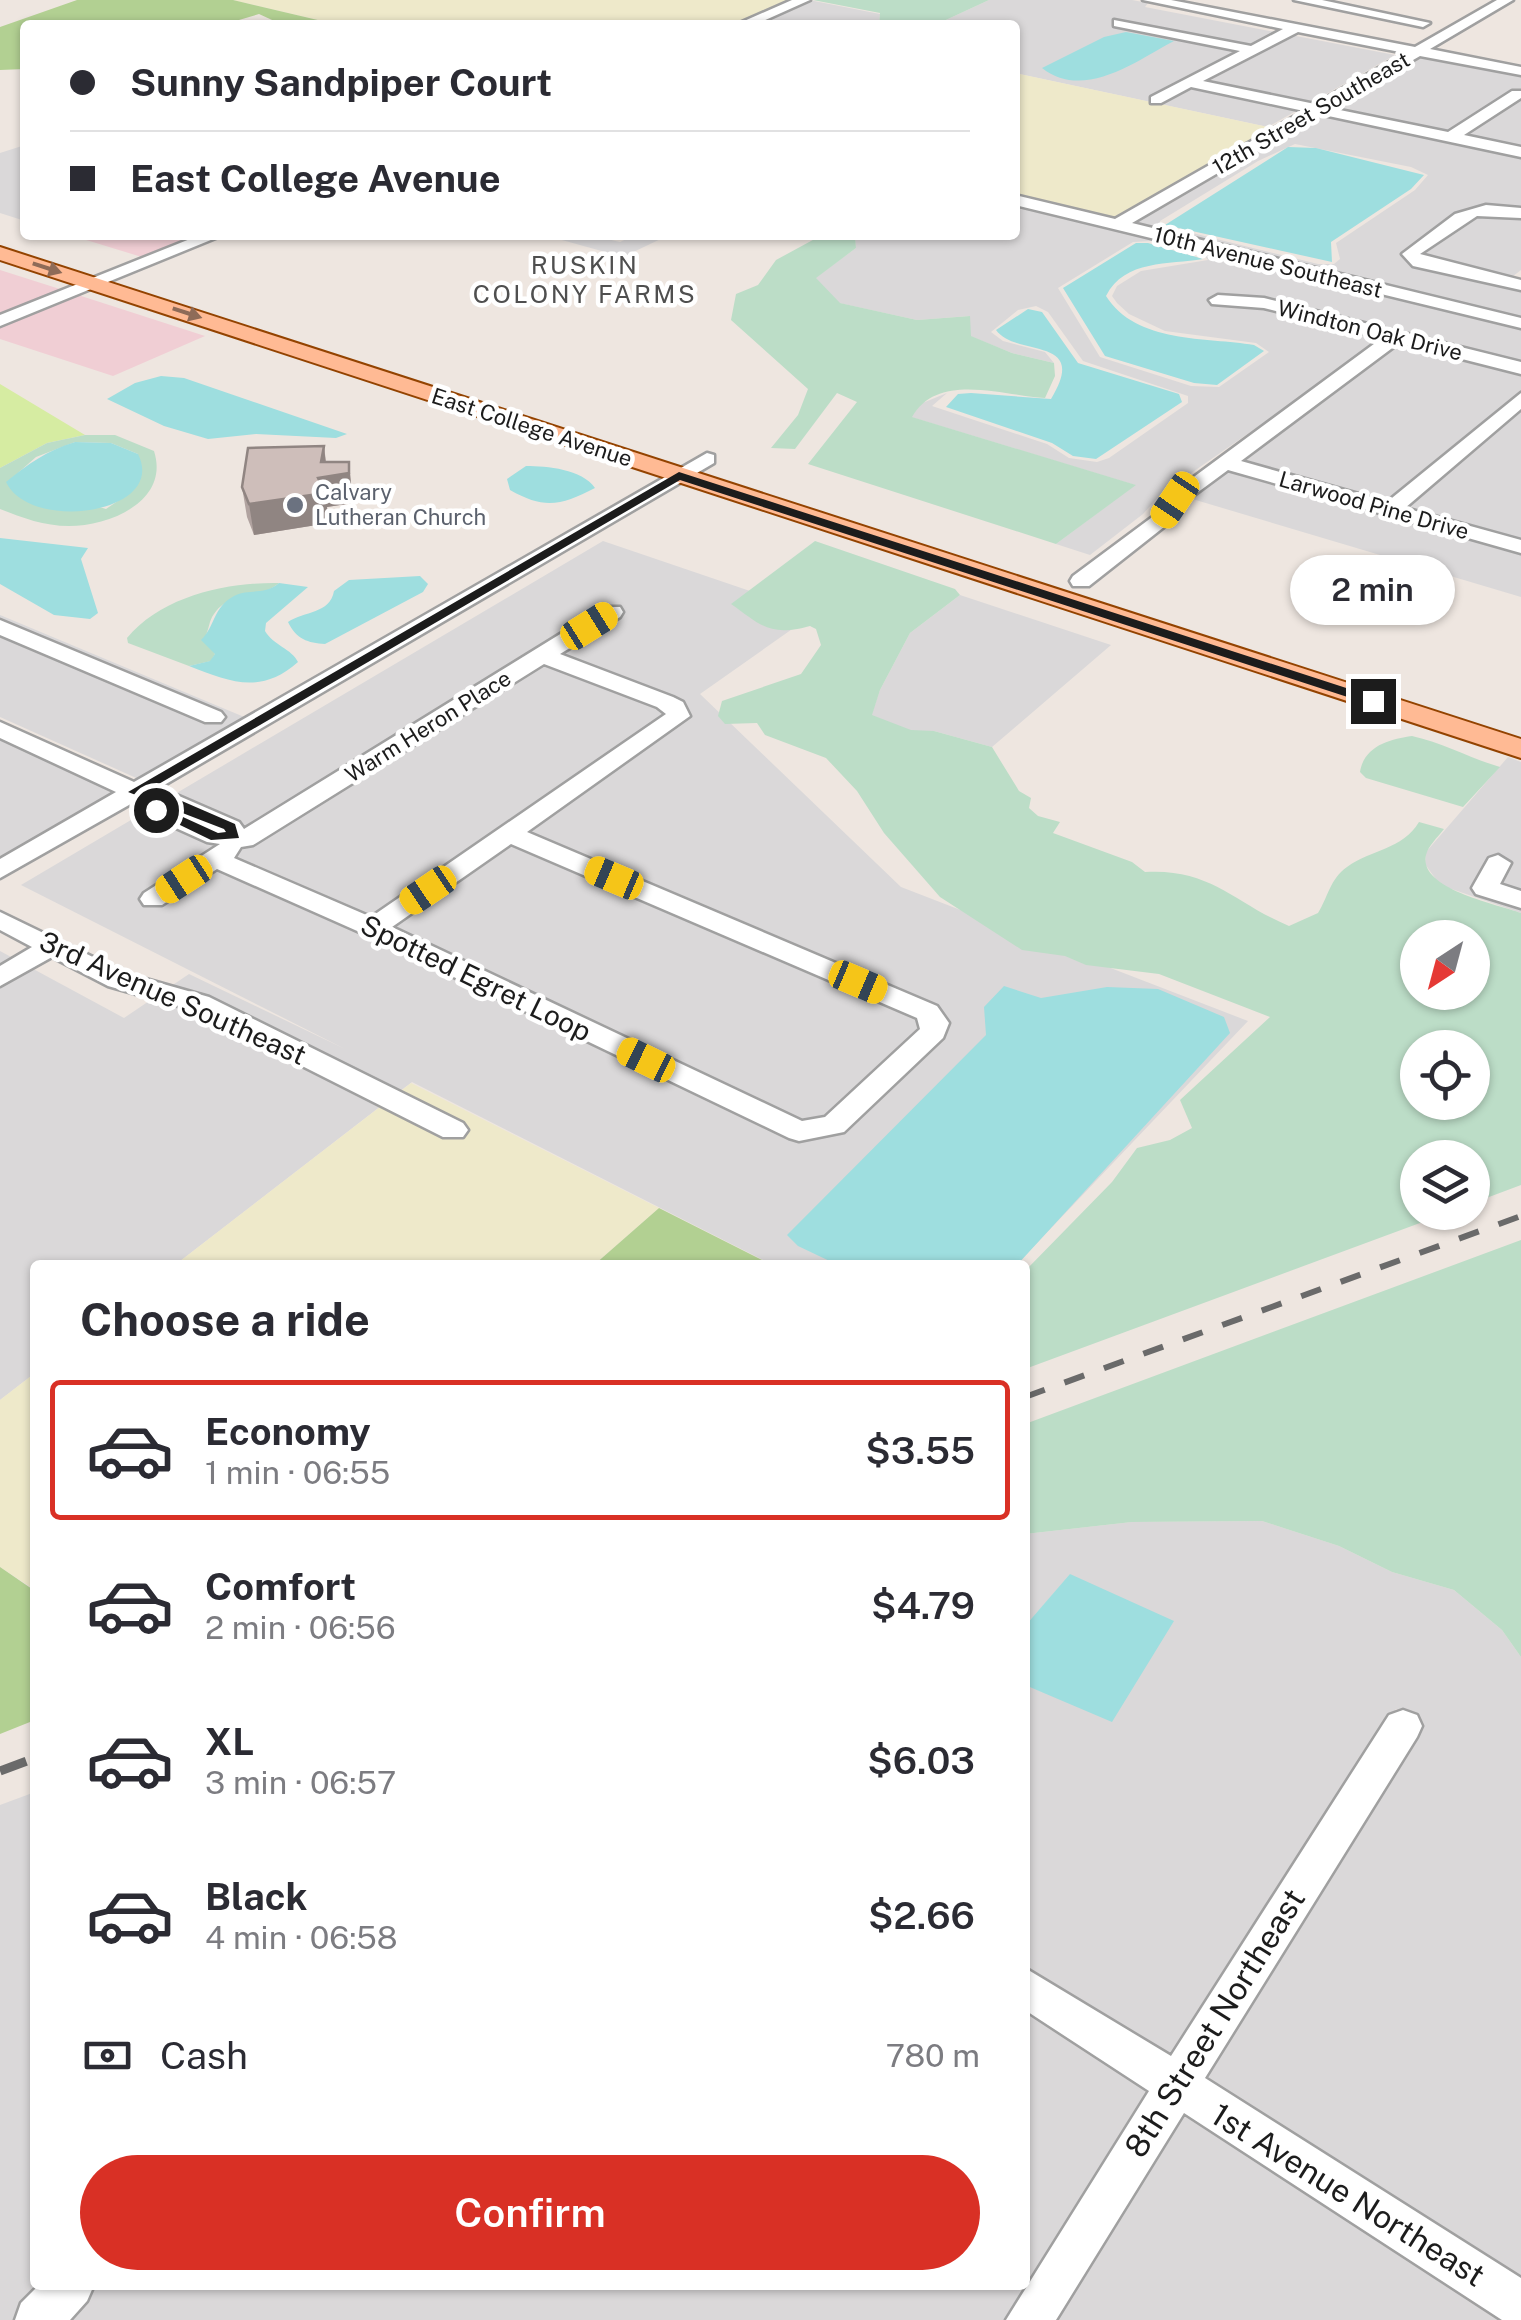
<!DOCTYPE html>
<meta charset="utf-8">
<style>
body{margin:0;font-family:"Public Sans",sans-serif;background:#f7f7f7;color:#2b2b33;height:100vh;display:flex;flex-direction:column;font-size:38px;white-space:nowrap}
*{box-sizing:border-box;margin:0}
p{font-size:32px;color:#7c7c81}
.icon{flex:none;width:55px;height:55px;fill:none;stroke:currentColor;stroke-width:2;stroke-linecap:round;stroke-linejoin:round}
.map{position:relative;flex:1;overflow:hidden}
.side{position:absolute;left:30px;top:1260px;width:1000px;height:1030px;display:flex;flex-direction:column;background:#fff;border-radius:10px;box-shadow:0 2px 8px #0004}
.side>*{flex:none}
.hud{position:absolute;left:20px;top:20px;width:1000px;height:220px;border-radius:10px;box-shadow:0 2px 8px #0004;display:grid;align-content:center;height:220px;padding:0 50px;background:#fff}
.needle{width:65px;rotate:216deg}
.fabs{position:absolute;left:1400px;top:920px;display:grid;gap:20px}
.fabs a{display:grid;place-items:center;width:90px;height:90px;border-radius:50%;background:#fff;box-shadow:0 2px 8px #0004;font-size:50px}
.end{position:absolute;width:45px;height:45px;margin:-22px;border:12px solid #1c1c1c;background:#fff;box-shadow:0 0 0 5px #fff}
.from{border-radius:50%}
.bubble{position:absolute;height:70px;border-radius:35px;background:#fff;box-shadow:0 2px 8px #0004;font-size:32px;font-weight:600;line-height:70px;text-align:center}
.car{position:absolute;width:30px;height:60px;margin:-30px -15px;border-radius:12px;box-shadow:0 0 8px 2px #0007;background:linear-gradient(#f5c518 24%,#345 0 40%,#f5c518 0 76%,#345 0 86%,#f5c518 0)}
.hud b{display:flex;align-items:center;gap:35px;height:95px;font-size:38px}
.hud b+b{border-top:2px solid #e1e1e2}
.hud i{width:25px;height:25px;background:#2b2b33}
ul{padding:0;list-style:none}
li{display:flex;align-items:center;gap:30px;height:140px;margin:0 20px 15px;padding:0 30px;border:5px solid transparent;border-radius:10px}
li div{flex:1}
li b{display:block;font-size:38px}
li em{font-style:normal;font-weight:600}
li.selected{border-color:#d93025}
li>.icon{width:90px;height:90px;stroke-width:1.5}
h2{padding:0 50px;font-size:45px;line-height:120px}
.pay{display:flex;align-items:center;gap:25px;height:110px;padding:0 50px;font-size:38px}
.pay p{margin-inline-start:auto}
.action{display:flex;gap:20px;margin-top:auto;padding:20px 50px}
.action a{flex:1;height:115px;border-radius:60px;background:#d93025;color:#fff;font-size:40px;font-weight:600;line-height:115px;text-align:center}
.map>svg:first-child{display:block}
.residential{fill:#dad8d9;fill-rule:evenodd}
.commercial{fill:#f0ced4}
.farmland{fill:#eee9ca}
.grass{fill:#d6eca2}
.forest{fill:#b2d092}
.wetland{fill:#bcddc7;fill-rule:evenodd}
.water{fill:#9ededf}
.lines{fill:none;stroke-linecap:round;stroke-linejoin:round}
.minor-casing{stroke:#a0a0a0;stroke-width:5}
.major-casing{stroke:#934300;stroke-width:4}
.minor{fill:#fff;fill-rule:evenodd}
.major{fill:#ffba94;fill-rule:evenodd}
.rail-far1{stroke:#6a6a6a;stroke-width:6;stroke-dasharray:21 21;stroke-linecap:butt}
.rail{stroke:#6a6a6a;stroke-width:9;stroke-dasharray:28 28;stroke-linecap:butt}
.wall{fill:#b1a3a0}
.shaded-wall{fill:#908582}
.building{fill:#cebeba;stroke:#908582;stroke-width:2.5}
.oneway{fill:#8e6b58}
.route{fill:#1c1c1c}
.worship-dot{fill:#6b7280;stroke:#fff;stroke-width:4}
.labels{text-anchor:middle;stroke-width:9;stroke-linejoin:round;paint-order:stroke}
.far-street-label{font-size:22px;fill:#1c1c1c;stroke:#fff}
.far-worship-label{font-size:22px;fill:#5b616d;stroke:#fff;text-anchor:start}
.far-neighbourhood-label{font-size:25px;letter-spacing:2.5px;fill:#4f4f4f;stroke:#fff}
.street-label{font-size:28px;fill:#1c1c1c;stroke:#fff}
.near-street-label{font-size:32px;fill:#1c1c1c;stroke:#fff}
</style>
<div class="map">
<svg width="1521" height="2320" viewBox="0 0 1521 2320">
<rect width="100%" height="100%" fill="#eee6e0"/>
<path class="residential" d="M 809,0 L 880,14 L 879,25 L 748,25 Z
M 989,0 L 1132,0 L 1148,3 L 1145,7 L 1395,55 L 1268,127 L 1015,73 L 1015,25 L 935,25 Z
M 1423,57 L 1521,74 L 1521,210 L 1493,204 L 1466,209 L 1404,252 L 1404,257 L 1416,264 L 1521,288 L 1521,320 L 1126,224 ZM 1295,144 L 1411,167 L 1428,175 L 1415,190 L 1336,243 L 1340,259 L 1334,264 L 1318,264 L 1160,225 L 1160,221 L 1258,161 Z
M 25,145 L 25,221 L 0,213 L 0,153 Z
M 1015,203 L 1521,326 L 1521,365 L 1267,301 L 1213,296 L 1211,301 L 1261,306 L 1387,337 L 1161,494 L 1143,514 L 1090,555 L 1056,544 L 1135,485 L 911,417 L 920,404 L 947,393 L 932,406 L 1047,444 L 1069,458 L 1097,462 L 1109,458 L 1188,403 L 1188,396 L 1083,361 L 1048,312 L 1036,306 L 1018,310 L 991,332 L 1003,341 L 1045,352 L 1054,363 L 1012,353 L 970,336 L 969,316 L 917,320 L 839,303 L 815,278 L 856,248 L 855,235 L 1015,235 ZM 1151,241 L 1204,255 L 1208,260 L 1141,271 L 1117,286 L 1112,296 L 1117,303 L 1129,314 L 1165,331 L 1256,343 L 1269,352 L 1219,387 L 1191,386 L 1100,357 L 1058,288 L 1133,242 Z
M 1476,212 L 1521,215 L 1521,270 L 1508,280 L 1417,255 Z
M 544,235 L 590,235 L 620,242 L 635,235 L 669,235 L 623,257 Z
M 1400,340 L 1521,372 L 1521,392 L 1387,504 L 1237,462 Z
M 1521,406 L 1521,543 L 1401,509 Z
M 1229,468 L 1521,551 L 1521,597 L 1189,498 Z
M 603,541 L 815,613 L 700,694 L 901,887 L 1248,1021 L 1016,1265 L 773,1265 L 412,1082 L 175,1265 L 35,1265 L 35,1373 L 0,1400 L 0,951 L 124,1018 L 189,974 L 345,1049 L 21,885 Z
M 960,595 L 1111,645 L 992,747 L 934,731 L 911,731 L 871,716 L 880,690 L 910,633 Z
M 0,615 L 249,719 L 143,781 L 0,717 L 0,634 L 212,724 L 225,716 L 0,621 Z
M 0,733 L 127,790 L 0,863 Z
M 1508,757 L 1521,762 L 1521,893 L 1497,885 L 1510,860 L 1492,856 L 1476,885 L 1521,906 L 1521,913 L 1440,885 L 1425,864 L 1426,852 Z
M 1262,1521 L 1339,1546 L 1392,1572 L 1454,1590 L 1502,1630 L 1521,1657 L 1521,2284 L 1198,2081 L 1422,1722 L 1396,1709 L 1170,2062 L 1025,1968 L 1025,1685 L 1064,1700 L 1071,1574 L 1025,1626 L 1025,1534 L 1132,1522 Z
M 35,1792 L 35,2285 L 50,2285 L 16,2320 L 0,2320 L 0,1805 Z
M 1025,2006 L 1153,2090 L 1008,2320 L 59,2320 L 92,2285 L 1025,2285 Z
M 1181,2108 L 1512,2320 L 1050,2320 Z"/>
<path class="commercial" d="M 70,235 L 204,235 L 145,258 Z
M 0,270 L 66,291 L 0,318 Z
M 75,294 L 205,336 L 113,376 L 0,339 L 0,324 Z"/>
<path class="farmland" d="M 233,0 L 797,0 L 736,25 L 339,25 Z
M 1015,73 L 1268,127 L 1265,130 L 1268,131 L 1115,222 L 1015,197 Z
M 411,1083 L 659,1208 L 594,1265 L 175,1265 Z
M 35,1373 L 35,1590 L 0,1567 L 0,1400 Z"/>
<path class="grass" d="M 0,384 L 85,435 L 47,443 L 0,468 Z"/>
<path class="forest" d="M 77,0 L 233,0 L 339,25 L 283,25 L 259,14 L 222,25 L 25,25 L 25,69 L 0,70 L 0,27 Z
M 659,1208 L 772,1265 L 594,1265 Z
M 0,1567 L 35,1591 L 35,1720 L 0,1734 Z"/>
<path class="wetland" d="M 813,0 L 989,0 L 935,25 L 879,25 L 880,13 Z
M 822,235 L 855,235 L 856,248 L 816,278 L 840,303 L 917,320 L 970,316 L 971,336 L 1012,353 L 1054,363 L 1055,376 L 1045,398 C 1004,396 938,371 912,417 L 1136,485 L 1056,544 L 808,464 L 857,402 L 837,393 L 795,449 L 771,448 L 798,415 L 808,389 L 731,320 L 736,294 L 758,285 L 776,260 Z
M 85,435 L 115,435 L 154,451 C 170,501 110,526 69,526 C 44,526 23,518 0,509 L 0,468 L 47,443 ZM 75,442 L 111,443 L 138,454 L 128,494 L 106,509 L 10,480 L 36,457 Z
M 815,541 L 955,589 L 960,595 L 910,633 L 880,690 L 872,715 L 911,730 L 934,731 L 992,747 L 1019,791 L 1031,798 L 1029,808 L 1038,816 L 1060,822 L 1053,833 L 1132,862 L 1145,872 C 1211,868 1234,903 1289,926 L 1318,913 C 1328,897 1330,879 1347,867 C 1372,849 1402,850 1419,822 L 1444,829 C 1438,837 1428,846 1426,855 C 1418,889 1497,904 1521,913 L 1521,1185 L 1473,1203 L 1472,1158 L 1418,1158 L 1418,1212 L 1447,1213 L 1025,1369 L 1025,1271 L 1112,1182 L 1137,1148 L 1170,1140 L 1192,1128 L 1180,1100 L 1270,1017 L 1159,974 L 1086,965 L 1065,956 L 1022,950 L 940,897 L 884,833 L 857,791 L 826,758 L 765,735 L 757,723 L 725,724 L 718,716 L 722,701 L 801,674 L 821,645 L 816,629 L 810,626 C 770,637 762,626 731,604 ZM 1418,938 L 1472,938 L 1472,992 L 1418,992 ZM 1418,1048 L 1472,1048 L 1472,1102 L 1418,1102 Z
M 279,583 C 259,601 231,589 214,614 C 209,620 209,630 205,637 L 215,654 L 211,661 L 189,666 L 128,643 L 127,638 C 162,596 227,582 279,583 Z
M 1412,736 C 1444,743 1469,758 1500,767 L 1463,807 L 1366,778 L 1360,772 C 1364,746 1390,739 1412,736 Z
M 1521,1240 L 1521,1657 L 1502,1630 L 1454,1590 L 1392,1572 L 1339,1546 L 1262,1521 L 1132,1522 L 1025,1534 L 1025,1424 Z"/>
<path class="water" d="M 1126,32 L 1174,41 C 1136,61 1084,101 1042,68 L 1104,37 Z
M 1288,147 L 1316,148 L 1424,175 L 1411,189 L 1331,242 L 1332,262 L 1165,225 Z
M 1136,243 L 1148,243 L 1203,259 C 1169,265 1125,259 1106,296 C 1136,344 1207,337 1254,345 L 1264,351 L 1217,385 L 1194,383 L 1105,356 L 1063,288 Z
M 1028,309 L 1042,312 L 1078,363 L 1179,394 L 1182,402 L 1096,459 L 1073,456 L 1052,443 L 946,407 L 958,394 L 971,393 L 1051,399 C 1090,335 1016,358 996,330 Z
M 161,376 L 184,378 L 347,434 L 336,438 L 256,434 L 208,439 L 164,426 L 107,399 L 135,383 Z
M 75,442 L 111,443 L 138,454 C 168,514 30,533 6,482 C 28,464 46,451 75,442 Z
M 526,466 C 547,466 582,469 595,488 C 562,505 545,510 510,490 L 507,479 Z
M 0,538 L 88,548 L 81,559 L 98,613 L 90,619 L 54,615 L 0,584 Z
M 420,576 L 428,584 L 423,592 L 325,644 C 308,643 296,639 288,622 C 304,611 330,614 334,591 L 349,580 Z
M 279,583 L 308,587 L 266,623 L 265,631 C 273,645 292,649 298,662 C 261,695 230,682 189,666 L 210,661 L 215,654 L 201,640 C 215,627 213,607 234,596 C 249,588 264,596 279,583 Z
M 1004,986 L 1041,998 L 1107,987 L 1158,989 L 1224,1017 L 1230,1033 L 1017,1265 L 838,1265 L 798,1246 L 787,1235 L 986,1035 L 984,1007 Z
M 1070,1574 L 1174,1621 L 1112,1722 L 1025,1685 L 1025,1626 Z"/>
<g class="lines">
<g class="minor-casing">
<path id="minor" d="M 792,0 L 810,0 L 754,25 L 735,25 Z
M 1143,0 L 1171,0 L 1415,47 L 1497,0 L 1513,0 L 1430,49 L 1521,67 L 1521,75 L 1420,56 L 1330,108 L 1448,132 L 1512,91 L 1521,91 L 1521,98 L 1464,135 L 1521,147 L 1521,157 L 1319,114 L 1132,223 L 1521,318 L 1521,328 L 1015,205 L 1015,195 L 1115,219 L 1304,111 L 1191,87 L 1161,103 L 1151,103 L 1151,97 L 1240,51 L 1114,26 L 1114,20 L 1251,46 L 1283,29 ZM 1298,32 L 1405,53 L 1315,104 L 1203,81 Z
M 1294,0 L 1322,0 L 1430,23 L 1423,27 Z
M 1486,205 L 1521,208 L 1521,218 L 1477,216 L 1420,254 L 1521,280 L 1521,290 L 1413,266 L 1402,254 L 1455,214 Z
M 200,235 L 223,235 L 0,326 L 0,315 Z
M 1218,295 L 1264,298 L 1521,362 L 1521,374 L 1399,343 L 1241,461 L 1387,502 L 1521,393 L 1521,409 L 1405,508 L 1521,540 L 1521,553 L 1228,470 L 1182,504 L 1169,523 L 1089,586 L 1073,586 L 1070,581 L 1073,576 L 1155,515 L 1168,496 L 1382,338 L 1264,308 L 1212,304 L 1209,300 Z
M 707,453 L 714,455 L 714,463 L 154,791 L 179,796 L 239,822 L 244,829 L 604,607 L 620,607 L 623,612 L 620,617 L 560,654 L 673,697 L 683,702 L 690,716 L 527,832 L 937,1006 L 949,1023 L 943,1038 L 844,1132 L 799,1141 L 789,1138 L 364,934 L 217,869 L 162,905 L 144,905 L 140,899 L 144,893 L 220,844 L 207,842 L 147,815 L 144,805 L 136,801 L 0,878 L 0,859 L 116,792 L 0,738 L 0,722 L 134,782 ZM 544,664 L 657,707 L 666,714 L 371,917 L 234,858 L 241,847 L 253,845 ZM 511,844 L 917,1018 L 920,1029 L 825,1117 L 802,1121 L 392,927 Z
M 0,620 L 221,712 L 225,717 L 221,722 L 205,722 L 0,635 Z
M 1498,855 L 1511,863 L 1500,884 L 1521,891 L 1521,908 L 1476,894 L 1472,888 L 1489,858 Z
M 0,912 L 128,974 L 209,997 L 463,1123 L 468,1130 L 463,1137 L 443,1137 L 189,1009 L 108,986 L 52,957 L 0,986 L 0,966 L 32,947 L 0,930 Z
M 1403,1710 L 1417,1715 L 1422,1726 L 1417,1737 L 1205,2078 L 1521,2278 L 1521,2320 L 1502,2320 L 1184,2113 L 1056,2320 L 1006,2320 L 1149,2091 L 1025,2010 L 1025,1968 L 1171,2056 L 1389,1715 Z
M 39,2285 L 94,2285 L 87,2301 L 70,2320 L 15,2320 L 21,2303 Z"/>
</g>
<g class="major-casing">
<path id="major" d="M 0,247 L 1521,739 L 1521,758 L 0,260 Z"/>
</g>
<use href="#minor" class="minor"/>
<use href="#major" class="major"/>
<path class="rail-far1" d="M 1025,1397 L 1521,1216"/>
<path class="rail" d="M 0,1771 L 35,1758"/>
</g>
<path class="wall" d="M 324,446 L 326,462 L 353,491 L 353,503 L 327,507 L 329,523 L 254,535 L 247,517 L 242,487 Z"/>
<path class="shaded-wall" d="M 324,446 L 327,476 L 349,462 L 353,503 L 327,507 L 329,523 L 254,535 L 249,504 L 318,478 Z"/>
<path class="building" d="M 324,446 L 321,462 L 349,462 L 349,473 L 318,478 L 325,493 L 249,504 L 242,487 L 248,448 Z"/>
<defs><path id="oneway-solid" d="M-6-.8H1V-3.2L6.5 0L1 3.2V.8H-6Z" transform="scale(2.5)"/></defs>
<g class="oneway">
<use href="#oneway-solid" transform="translate(47 268) rotate(18)"/>
<use href="#oneway-solid" transform="translate(187 313) rotate(18)"/>
</g>
<path class="route" d="M 679,472 L 1377,698 L 1379,701 L 1369,704 L 680,480 L 145,792 L 175,798 L 235,824 L 239,838 L 211,840 L 149,810 L 161,807 L 218,833 L 226,832 L 224,829 L 128,792 Z"/>
<circle class="worship-dot" cx="295" cy="505" r="10"/>
<g class="labels">
<g class="far-street-label">
<text transform="translate(1311 113) rotate(-30)" y="8">12th Street Southeast</text>
<text transform="translate(1268 262) rotate(14)" y="8">10th Avenue Southeast</text>
<text transform="translate(1370 330) rotate(14)" y="8">Windton Oak Drive</text>
<text transform="translate(532 427) rotate(18)" y="8">East College Avenue</text>
<text transform="translate(1374 505) rotate(16)" y="8">Larwood Pine Drive</text>
<text transform="translate(428 726) rotate(-32)" y="8">Warm Heron Place</text>
</g>
<g class="far-worship-label">
<text x="315" y="500">Calvary<tspan x="315" dy="25">Lutheran Church</tspan></text>
</g>
<g class="far-neighbourhood-label">
<text x="585" y="274">RUSKIN<tspan x="585" dy="29">COLONY FARMS</tspan></text>
</g>
<g class="street-label">
<text transform="translate(476 978) rotate(26)" y="10">Spotted Egret Loop</text>
<text transform="translate(173 998) rotate(24)" y="10">3rd Avenue Southeast</text>
</g>
<g class="near-street-label">
<text transform="translate(1215 2023) rotate(-58)" y="11">8th Street Northeast</text>
<text transform="translate(1348 2195) rotate(32)" y="11">1st Avenue Northeast</text>
</g>
</g>
</svg>
<div class="fabs">
<a><svg class="needle" viewBox="-14 -14 28 28"><path d="M0-13l5 13h-10z" fill="#e53935"/><path d="M0 13l5-13h-10z" fill="#7c7c81"/></svg></a>
<a><svg class="icon" aria-label="locate" viewBox="0 0 24 24"><circle cx="12" cy="12" r="6"/><path d="M12 2v4M12 18v4M2 12h4M18 12h4"/></svg></a>
<a><svg class="icon" aria-label="layers" viewBox="0 0 24 24"><path d="M12 4l9 5-9 5-9-5zM3 14l9 5 9-5"/></svg></a>
</div>
<i class="end from" style="left:156px;top:810px"></i>
<i class="end" style="left:1373px;top:701px"></i>
<div class="bubble" style="left:1290px;top:555px;width:165px">2 min</div>
<i class="car" style="left:1175px;top:500px;rotate:214deg"></i>
<i class="car" style="left:589px;top:626px;rotate:58deg"></i>
<i class="car" style="left:614px;top:878px;rotate:293deg"></i>
<i class="car" style="left:184px;top:879px;rotate:237deg"></i>
<i class="car" style="left:428px;top:890px;rotate:236deg"></i>
<i class="car" style="left:858px;top:982px;rotate:113deg"></i>
<i class="car" style="left:646px;top:1060px;rotate:296deg"></i>
<div class="hud">
<b><i class="from"></i>Sunny Sandpiper Court</b>
<b><i></i>East College Avenue</b>
</div>
<section class="side">
<h2>Choose a ride</h2>
<ul>
<li class="selected"><svg class="icon" aria-label="car" viewBox="0 0 24 24"><path d="M5 17H2v-5l4-1 3-4h7l3 4 3 1v5h-3M9 17h6M6 11h13"/><circle cx="7" cy="17" r="2"/><circle cx="17" cy="17" r="2"/></svg><div><b>Economy</b><p>1 min · 06:55</p></div><em>$3.55</em></li>
<li><svg class="icon" aria-label="car" viewBox="0 0 24 24"><path d="M5 17H2v-5l4-1 3-4h7l3 4 3 1v5h-3M9 17h6M6 11h13"/><circle cx="7" cy="17" r="2"/><circle cx="17" cy="17" r="2"/></svg><div><b>Comfort</b><p>2 min · 06:56</p></div><em>$4.79</em></li>
<li><svg class="icon" aria-label="car" viewBox="0 0 24 24"><path d="M5 17H2v-5l4-1 3-4h7l3 4 3 1v5h-3M9 17h6M6 11h13"/><circle cx="7" cy="17" r="2"/><circle cx="17" cy="17" r="2"/></svg><div><b>XL</b><p>3 min · 06:57</p></div><em>$6.03</em></li>
<li><svg class="icon" aria-label="car" viewBox="0 0 24 24"><path d="M5 17H2v-5l4-1 3-4h7l3 4 3 1v5h-3M9 17h6M6 11h13"/><circle cx="7" cy="17" r="2"/><circle cx="17" cy="17" r="2"/></svg><div><b>Black</b><p>4 min · 06:58</p></div><em>$2.66</em></li>
</ul>
<div class="pay"><svg class="icon" aria-label="cash" viewBox="0 0 24 24"><path d="M3 7h18v10H3z"/><circle cx="12" cy="12" r="2"/></svg>Cash<p>780 m</p></div>
<div class="action"><a>Confirm</a></div>
</section>
</div>
